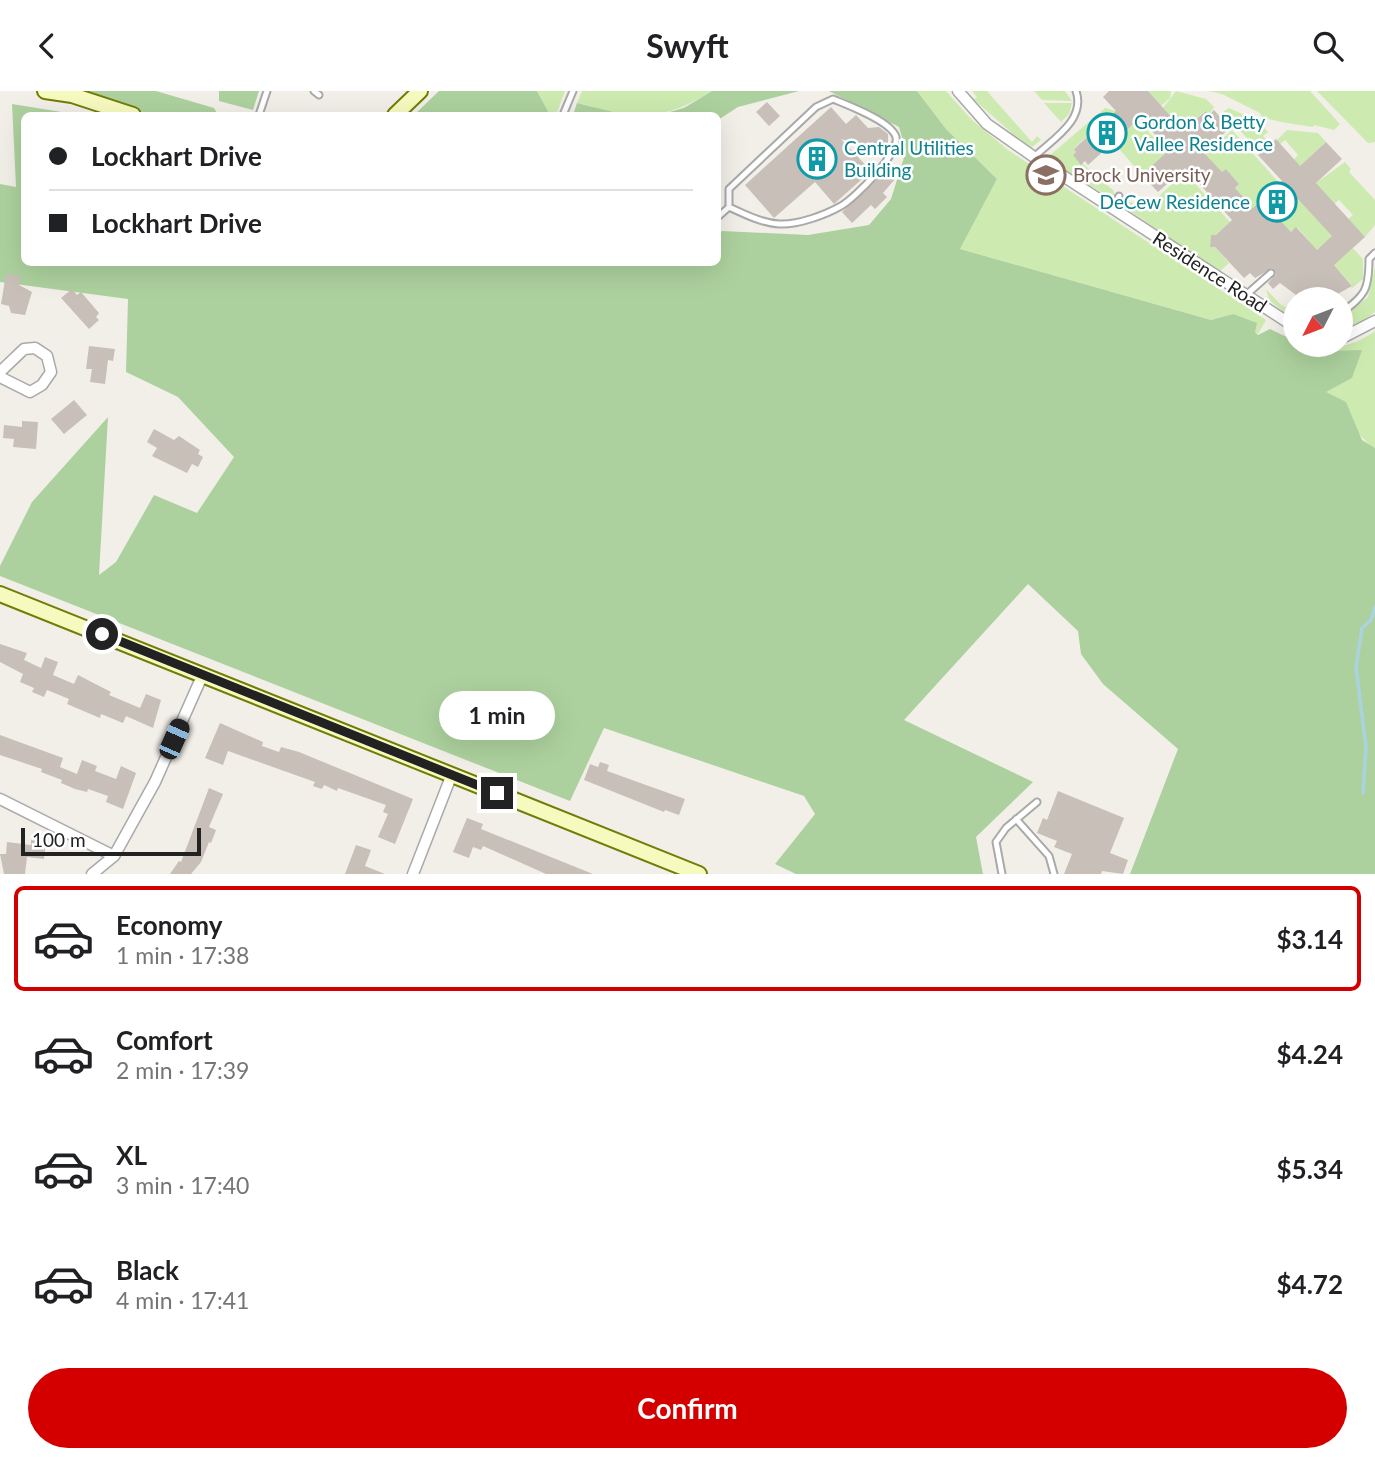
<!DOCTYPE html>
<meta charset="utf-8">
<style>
body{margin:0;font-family:Lato,sans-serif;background:#f2f2f2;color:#202124;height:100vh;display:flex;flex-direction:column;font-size:26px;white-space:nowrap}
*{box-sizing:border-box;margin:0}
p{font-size:23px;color:#757577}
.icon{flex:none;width:38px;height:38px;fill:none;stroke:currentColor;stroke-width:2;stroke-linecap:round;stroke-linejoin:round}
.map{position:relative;height:783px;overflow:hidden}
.sheet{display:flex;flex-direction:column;background:#fff;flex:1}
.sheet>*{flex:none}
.guide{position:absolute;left:21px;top:21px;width:700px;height:154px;border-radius:10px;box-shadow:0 7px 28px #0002;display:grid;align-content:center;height:154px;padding:0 28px;background:#fff}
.needle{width:46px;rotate:228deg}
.tools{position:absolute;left:1283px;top:196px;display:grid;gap:14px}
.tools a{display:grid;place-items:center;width:70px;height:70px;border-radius:50%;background:#fff;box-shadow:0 7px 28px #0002;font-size:35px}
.scale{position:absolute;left:21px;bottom:18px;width:180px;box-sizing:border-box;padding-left:7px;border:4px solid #222;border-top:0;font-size:19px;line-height:24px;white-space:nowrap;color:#222;-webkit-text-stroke:5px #fff;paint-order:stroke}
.end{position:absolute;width:32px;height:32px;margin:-16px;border:9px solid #222;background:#fff;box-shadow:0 0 0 4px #fff}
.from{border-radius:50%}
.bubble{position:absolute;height:49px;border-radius:24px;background:#fff;box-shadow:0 7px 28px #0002;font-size:23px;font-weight:700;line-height:49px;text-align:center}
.car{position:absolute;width:21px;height:42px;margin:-21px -10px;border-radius:9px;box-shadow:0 0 5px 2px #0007;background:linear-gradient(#222 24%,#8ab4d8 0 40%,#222 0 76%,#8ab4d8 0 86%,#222 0)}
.guide b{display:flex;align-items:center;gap:24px;height:66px;font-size:26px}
.guide b+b{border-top:2px solid #e0e0e0}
.guide i{width:18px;height:18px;background:#202124}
ul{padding:12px 0 0;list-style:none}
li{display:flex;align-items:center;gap:21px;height:105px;margin:0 14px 10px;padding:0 14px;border:4px solid transparent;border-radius:10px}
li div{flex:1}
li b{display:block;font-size:26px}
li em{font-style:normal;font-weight:700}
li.current{border-color:#d40000}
li>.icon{width:63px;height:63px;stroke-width:1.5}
.button{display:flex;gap:14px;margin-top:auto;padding:14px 28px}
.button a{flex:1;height:80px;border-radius:42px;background:#d40000;color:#fff;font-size:28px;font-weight:700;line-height:80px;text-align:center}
header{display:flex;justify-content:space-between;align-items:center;height:91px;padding:0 28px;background:#fff;font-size:32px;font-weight:700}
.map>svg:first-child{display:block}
.grass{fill:#cdebb0}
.forest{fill:#add19e}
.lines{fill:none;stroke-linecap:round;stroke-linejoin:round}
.stream{stroke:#aad3df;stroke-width:3.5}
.building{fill:#c7bfb8;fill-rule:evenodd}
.lane-casing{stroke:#a9a9a9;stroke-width:9}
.street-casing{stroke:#a9a9a9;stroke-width:13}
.secondary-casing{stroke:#707d05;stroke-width:18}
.lane{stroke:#fff;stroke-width:5}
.street{stroke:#fff;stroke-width:10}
.secondary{stroke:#f7fabf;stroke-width:14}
.route{stroke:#222;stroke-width:9}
.labels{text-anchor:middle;stroke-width:5;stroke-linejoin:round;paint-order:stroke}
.culture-label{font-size:19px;fill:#0d838f;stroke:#fff;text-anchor:start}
.education-label{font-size:19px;fill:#785e54;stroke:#fff;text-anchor:start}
.street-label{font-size:19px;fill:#222;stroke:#fff}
</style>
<header><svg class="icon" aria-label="back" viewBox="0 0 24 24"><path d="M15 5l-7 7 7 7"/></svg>Swyft<svg class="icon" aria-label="search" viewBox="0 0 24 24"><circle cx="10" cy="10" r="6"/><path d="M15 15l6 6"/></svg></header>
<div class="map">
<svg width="1375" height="783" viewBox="0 0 1375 783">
<rect width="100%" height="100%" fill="#f2efe9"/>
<path class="grass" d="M 537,0 L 565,0 L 556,24 L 550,24 Z
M 582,0 L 712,0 C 684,17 658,28 625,24 C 608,22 593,15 577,12 Z
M 917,0 L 946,0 L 971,28 L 1008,59 L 1266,229 L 1258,243 L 1233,223 L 1211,229 L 960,158 L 997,88 L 946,38 Z
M 964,0 L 975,8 L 977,6 L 972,0 L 987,0 L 1032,51 L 1037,45 L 1041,49 L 1032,56 L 1027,55 Z
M 1034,0 L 1065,0 L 1072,10 L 1042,9 Z
M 1148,0 L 1171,0 L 1170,7 L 1161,15 Z
M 1176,0 L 1206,8 L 1214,16 L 1209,24 L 1205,20 L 1190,33 L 1187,44 L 1163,17 Z
M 1209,0 L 1310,0 L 1340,33 L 1334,39 L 1314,34 L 1313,36 C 1299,34 1281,32 1262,26 L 1260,22 L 1222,3 Z
M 1317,0 L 1375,0 L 1375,51 L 1368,52 Z
M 1044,12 L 1072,12 L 1069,23 L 1061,31 Z
M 1105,17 L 1116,20 L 1074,57 L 1076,61 L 1073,64 L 1113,99 L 1115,104 L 1111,107 L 1054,72 L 1049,65 Z
M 1229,17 L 1258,30 L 1268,41 L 1263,45 L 1266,48 L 1256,57 L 1223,21 Z
M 1138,29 L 1167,61 L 1142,84 L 1113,51 Z
M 1232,39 L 1280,93 L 1253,117 L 1235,97 L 1239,93 L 1226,78 L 1222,81 L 1204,64 L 1203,61 L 1219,46 L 1222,48 Z
M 1287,39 L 1318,42 L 1326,51 L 1299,76 L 1294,68 L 1298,64 L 1285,49 L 1280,53 L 1277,49 Z
M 1345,71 L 1351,78 L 1349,81 L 1375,109 L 1375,134 L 1365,146 L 1348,128 L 1353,124 L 1339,109 L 1334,113 L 1316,92 Z
M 1181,85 L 1188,85 L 1230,131 L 1216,144 L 1211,144 L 1210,156 L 1215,156 L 1229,172 L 1219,181 L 1123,115 L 1125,109 L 1137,114 L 1144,108 L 1149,114 Z
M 1295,101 L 1347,162 L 1353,157 L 1363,168 L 1363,188 L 1351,198 L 1352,194 L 1319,157 L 1311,164 L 1304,155 L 1309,150 L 1297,136 L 1291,141 L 1278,127 L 1295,111 L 1290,105 Z
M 1375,176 L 1375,221 L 1355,236 L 1341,242 L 1341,228 L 1368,206 Z
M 1266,198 L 1280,213 L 1295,221 L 1295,230 L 1269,209 Z
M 1375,240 L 1375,357 C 1363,352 1336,313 1325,301 L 1340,260 L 1329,260 L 1305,254 C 1338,254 1346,260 1375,240 Z"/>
<path class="forest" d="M 87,0 L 156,0 L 214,17 L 218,24 L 151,24 Z
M 219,0 L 259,0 L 253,19 L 219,10 Z
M 439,0 L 537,0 L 550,24 L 414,24 Z
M 712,0 L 799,0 L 738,16 L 718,29 L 718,24 L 659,24 L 684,17 Z
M 829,0 L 917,0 L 946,38 L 997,88 L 960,158 L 1211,229 L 1233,223 L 1257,232 L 1255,241 L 1258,244 L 1270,238 L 1295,250 L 1295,254 L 1329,260 L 1362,259 L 1352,287 L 1326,301 L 1346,311 L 1362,349 L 1375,357 L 1375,783 L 1130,783 L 1178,658 L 1103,593 L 1081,563 L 1078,540 L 1028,493 L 904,629 L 1033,691 L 976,746 L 983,783 L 796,783 L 775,773 L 815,723 L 804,705 L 604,637 L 570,710 L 0,485 L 0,475 L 32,411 L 108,326 L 99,484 L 116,471 L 154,404 L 197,422 L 234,366 L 178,306 L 126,281 L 128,208 L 0,191 L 0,93 L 16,96 L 12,13 L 80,24 L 24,24 L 24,172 L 718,172 L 718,142 L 722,140 L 808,144 L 869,134 L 891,108 L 906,60 L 899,36 Z
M 577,12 L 625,24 L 573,24 Z"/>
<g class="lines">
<path class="stream" d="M 1363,702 L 1366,656 L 1356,576 L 1362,537 L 1371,529 L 1375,516"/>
</g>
<path class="building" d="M 1109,0 L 1148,0 L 1183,39 L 1206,20 L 1209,24 L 1214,19 L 1230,37 L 1203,61 L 1222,81 L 1226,78 L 1239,93 L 1235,97 L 1253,117 L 1282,90 L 1258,64 L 1264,59 L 1276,48 L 1300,75 L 1326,51 L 1342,68 L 1316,92 L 1365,146 L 1334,174 L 1352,195 L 1334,205 L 1312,208 L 1296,204 L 1280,192 L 1273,198 L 1268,192 L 1276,183 L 1272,177 L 1255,187 L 1250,182 L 1244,187 L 1215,156 L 1210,156 L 1211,144 L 1216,144 L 1232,129 L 1185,77 L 1158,101 L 1142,84 L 1169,59 L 1140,27 L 1088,74 L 1085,70 L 1081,74 L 1073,64 L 1076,61 L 1074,58 L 1116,20 L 1103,6 ZM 1298,108 L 1332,145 L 1317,159 L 1296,136 L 1291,141 L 1278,127 Z
M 767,11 L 780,25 L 769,35 L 756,21 Z
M 831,16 L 846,33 L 856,24 L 868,37 L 879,36 L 888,43 L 888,52 L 875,58 L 841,48 L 871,80 L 834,113 L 815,91 L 774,127 L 745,94 Z
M 887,79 L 896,87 L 883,102 L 887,106 L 875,118 L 871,114 L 852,132 L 842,121 Z
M 6,183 L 20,185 L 19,194 L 32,201 L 25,224 L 11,222 L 9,215 L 1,213 Z
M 72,198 L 77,204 L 81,201 L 99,222 L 96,226 L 99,229 L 89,238 L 61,207 Z
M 89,255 L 115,258 L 113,270 L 108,269 L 105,293 L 90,291 L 92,278 L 86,278 Z
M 74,309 L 87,324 L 64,343 L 51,328 Z
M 22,330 L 38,331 L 36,358 L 13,356 L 14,348 L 3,347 L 4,334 L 22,336 Z
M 154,338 L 174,349 L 179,345 L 200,359 L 198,363 L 203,366 L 198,376 L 192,373 L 187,382 L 152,365 L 157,357 L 147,351 Z
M 0,553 L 27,562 L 24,569 L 41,577 L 45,566 L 58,571 L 53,584 L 74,593 L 78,584 L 111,601 L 109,604 L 140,617 L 146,603 L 161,609 L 153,637 L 126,625 L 123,632 L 101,623 L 100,627 L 67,613 L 69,608 L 47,599 L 44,606 L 32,601 L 34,597 L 20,591 L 23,583 L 0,571 Z
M 220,632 L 263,651 L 262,655 L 279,661 L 281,656 L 299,661 L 413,708 L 395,753 L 378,746 L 388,723 L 383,721 L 386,714 L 338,697 L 337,700 L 324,694 L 322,698 L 313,695 L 315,691 L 228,660 L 223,674 L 205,667 Z
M 0,644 L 63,667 L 60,676 L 77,683 L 82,669 L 97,675 L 95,680 L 116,688 L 121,675 L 136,682 L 123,718 L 106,711 L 108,705 L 88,698 L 87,701 L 75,698 L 61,692 L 62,689 L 41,681 L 42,678 L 0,664 Z
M 600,671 L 609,674 L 607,680 L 685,708 L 679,724 L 665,719 L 664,721 L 584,689 L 590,673 L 598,676 Z
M 209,697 L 223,703 L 209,736 L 216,739 L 211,752 L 209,751 L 201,771 L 191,783 L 170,783 L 179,770 L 181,771 Z
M 1058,700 L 1124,727 L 1110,762 L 1128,769 L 1123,783 L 1102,780 L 1101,783 L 1064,783 L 1072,763 L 1054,756 L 1057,750 L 1037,742 L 1043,727 L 1047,729 Z
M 467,727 L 483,733 L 481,738 L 593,783 L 546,783 L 483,755 L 481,759 L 473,756 L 469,767 L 453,761 Z
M 31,749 L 46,751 L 44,768 L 27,766 L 25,783 L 4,783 L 0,763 L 6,763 L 7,751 L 31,754 Z
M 356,754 L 371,759 L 365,775 L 385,783 L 345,783 Z"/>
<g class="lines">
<g class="lane-casing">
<path id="lane" d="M 314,0 L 319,4
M 833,8 C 847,14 891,30 896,46 C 900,62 855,107 841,115 C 825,124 798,134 779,133 C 762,132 744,123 729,116 L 729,98 L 816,16 Z
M 259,24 L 267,0
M 563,24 L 573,0
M 1034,66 C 1053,48 1086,29 1076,0
M 1113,118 L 1119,105
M 718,126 L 729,116
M 1246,204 L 1271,182
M 1340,223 C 1365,204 1369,200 1369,168 L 1375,162
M 1016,728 L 1049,765 L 1054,783
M 1002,783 L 996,751 L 1006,737 L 1037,711"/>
</g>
<g class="street-casing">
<path id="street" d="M 958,0 L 987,33 L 1034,66 L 1295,236
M 1340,248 L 1375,230
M 0,281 L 24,258 L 35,257 L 47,265 L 51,281 L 42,294 L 30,301 L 0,286
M 0,708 L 114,765
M 92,783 L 114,765 L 155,691 L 203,583
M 413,783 L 452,683"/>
</g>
<g class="secondary-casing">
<path id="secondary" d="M 45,0 L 72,4 L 133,24
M 395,24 L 420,0
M 0,503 L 699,783"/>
</g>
<use href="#lane" class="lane"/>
<use href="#street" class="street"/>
<use href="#secondary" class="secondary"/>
</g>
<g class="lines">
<path class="route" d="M 102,543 L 497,702"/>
</g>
<defs>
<g id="building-ring" transform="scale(2.0125)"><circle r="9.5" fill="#fff" stroke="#0f9aa8" stroke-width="1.5"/><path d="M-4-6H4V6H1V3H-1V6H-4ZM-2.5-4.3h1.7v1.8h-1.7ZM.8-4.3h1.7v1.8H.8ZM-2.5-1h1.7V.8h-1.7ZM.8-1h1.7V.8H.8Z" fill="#0f9aa8"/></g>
<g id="university-ring" transform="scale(2.0125)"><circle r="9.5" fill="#fff" stroke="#8d6e63" stroke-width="1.5"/><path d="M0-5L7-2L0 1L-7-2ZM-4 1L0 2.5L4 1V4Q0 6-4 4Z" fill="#8d6e63"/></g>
</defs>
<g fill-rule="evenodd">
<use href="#building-ring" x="1107" y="42"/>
<use href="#building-ring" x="817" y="68"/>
<use href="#university-ring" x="1046" y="84"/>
<use href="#building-ring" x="1277" y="111"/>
</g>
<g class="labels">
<g class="culture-label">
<text x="1134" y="38">Gordon &amp; Betty<tspan x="1134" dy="22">Vallee Residence</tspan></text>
<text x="844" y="64">Central Utilities<tspan x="844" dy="22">Building</tspan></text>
<text x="1250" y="118" text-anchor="end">DeCew Residence</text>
</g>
<g class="education-label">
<text x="1073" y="91">Brock University</text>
</g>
<g class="street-label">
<text transform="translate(1210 181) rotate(33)" y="7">Residence Road</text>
</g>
</g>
</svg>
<div class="tools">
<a><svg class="needle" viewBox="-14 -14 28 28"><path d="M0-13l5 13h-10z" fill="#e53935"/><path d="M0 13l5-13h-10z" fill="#757577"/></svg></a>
</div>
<div class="scale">100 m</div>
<i class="end from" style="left:102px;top:543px"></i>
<i class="end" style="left:497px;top:702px"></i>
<div class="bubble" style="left:439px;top:600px;width:116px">1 min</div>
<i class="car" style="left:174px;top:648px;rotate:24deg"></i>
<div class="guide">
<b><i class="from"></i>Lockhart Drive</b>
<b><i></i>Lockhart Drive</b>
</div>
</div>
<section class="sheet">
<ul>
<li class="current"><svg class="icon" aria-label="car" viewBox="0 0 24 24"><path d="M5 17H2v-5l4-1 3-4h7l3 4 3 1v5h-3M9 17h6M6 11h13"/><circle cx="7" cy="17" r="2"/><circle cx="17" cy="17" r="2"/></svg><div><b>Economy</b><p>1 min · 17:38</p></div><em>$3.14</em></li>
<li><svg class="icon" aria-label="car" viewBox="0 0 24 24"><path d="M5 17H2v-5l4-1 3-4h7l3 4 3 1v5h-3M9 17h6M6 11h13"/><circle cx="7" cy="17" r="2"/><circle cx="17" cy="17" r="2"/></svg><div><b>Comfort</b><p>2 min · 17:39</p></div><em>$4.24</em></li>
<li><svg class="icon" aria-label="car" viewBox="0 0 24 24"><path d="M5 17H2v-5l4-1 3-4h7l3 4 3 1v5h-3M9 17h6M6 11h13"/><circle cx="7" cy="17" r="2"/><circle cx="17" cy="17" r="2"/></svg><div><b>XL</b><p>3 min · 17:40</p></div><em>$5.34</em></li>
<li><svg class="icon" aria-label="car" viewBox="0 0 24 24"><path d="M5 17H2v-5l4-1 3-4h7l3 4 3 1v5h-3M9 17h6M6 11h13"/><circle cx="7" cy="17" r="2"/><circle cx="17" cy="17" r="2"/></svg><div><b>Black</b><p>4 min · 17:41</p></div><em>$4.72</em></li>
</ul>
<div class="button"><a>Confirm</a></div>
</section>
